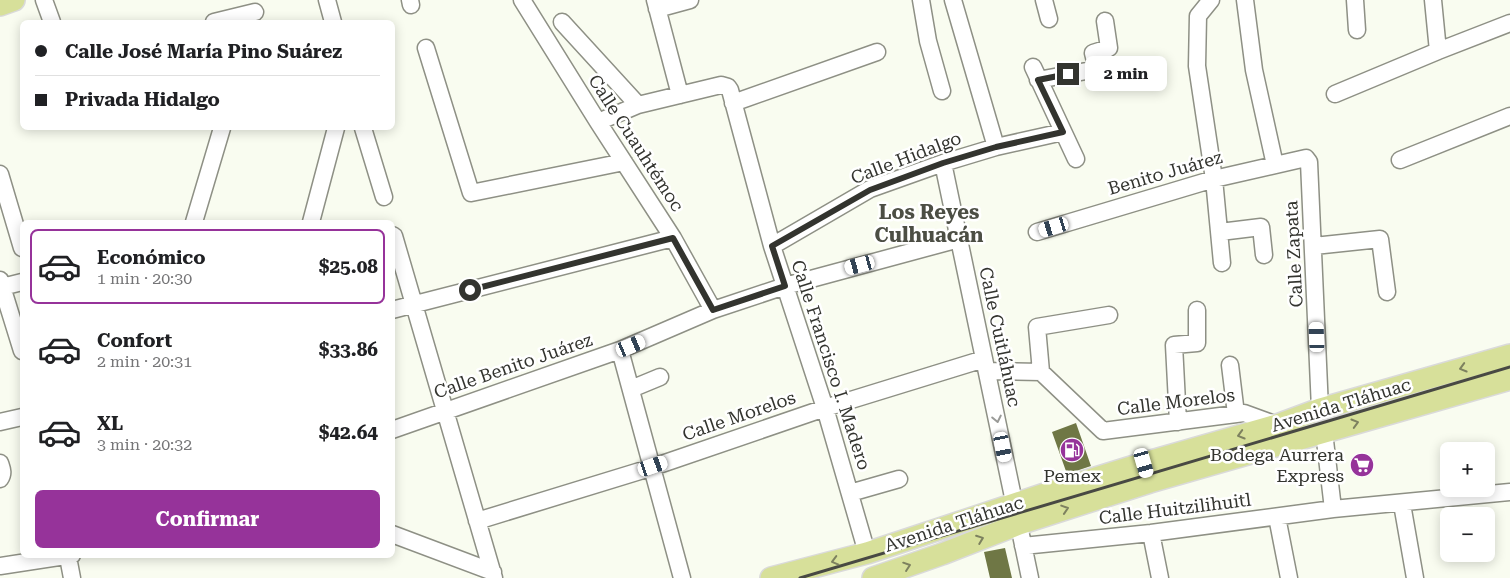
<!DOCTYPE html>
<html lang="es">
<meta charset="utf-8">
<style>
body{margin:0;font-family:"Roboto Serif",serif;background:#f6f6f6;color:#202124;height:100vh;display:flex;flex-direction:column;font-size:19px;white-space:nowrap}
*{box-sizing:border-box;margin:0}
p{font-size:16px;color:#757577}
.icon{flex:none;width:28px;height:28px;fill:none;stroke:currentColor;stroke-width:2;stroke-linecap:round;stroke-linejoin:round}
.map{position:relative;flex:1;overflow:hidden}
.drawer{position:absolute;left:20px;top:220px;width:375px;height:338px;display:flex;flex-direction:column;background:#fff;border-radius:8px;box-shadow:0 2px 12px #0003}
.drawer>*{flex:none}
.banner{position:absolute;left:20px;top:20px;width:375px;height:110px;border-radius:8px;box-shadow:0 2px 12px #0003;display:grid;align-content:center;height:110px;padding:0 15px;background:#fff}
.buttons{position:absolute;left:1440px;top:442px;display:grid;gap:10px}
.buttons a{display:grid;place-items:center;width:55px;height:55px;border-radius:8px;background:#fff;box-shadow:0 2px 12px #0003;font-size:25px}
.end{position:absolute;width:22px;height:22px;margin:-11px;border:6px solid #33342f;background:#fff;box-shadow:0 0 0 2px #fff}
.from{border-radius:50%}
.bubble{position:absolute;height:35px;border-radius:8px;background:#fff;box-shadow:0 2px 12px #0003;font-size:16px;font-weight:700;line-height:35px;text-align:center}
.car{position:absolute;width:15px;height:30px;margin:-15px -8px;border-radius:6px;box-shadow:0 0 4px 1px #0007;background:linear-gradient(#fff 24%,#345 0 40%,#fff 0 76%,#345 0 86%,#fff 0)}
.banner b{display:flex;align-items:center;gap:18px;height:48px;font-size:19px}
.banner b+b{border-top:1px solid #e0e0e0}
.banner i{width:12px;height:12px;background:#202124}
ul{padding:9px 0 0;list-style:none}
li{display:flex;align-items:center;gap:15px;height:75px;margin:0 10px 8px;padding:0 5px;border:2px solid transparent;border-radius:8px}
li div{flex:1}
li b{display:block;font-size:19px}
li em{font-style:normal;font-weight:700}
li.current{border-color:#96339a}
li>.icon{width:45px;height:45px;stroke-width:1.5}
.primary-button{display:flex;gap:10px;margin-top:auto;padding:10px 15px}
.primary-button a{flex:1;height:58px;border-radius:8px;background:#96339a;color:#fff;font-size:20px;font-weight:700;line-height:58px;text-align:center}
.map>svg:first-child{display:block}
.building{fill:#6f7745}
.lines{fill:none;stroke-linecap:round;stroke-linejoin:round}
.minor-casing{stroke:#8e9085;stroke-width:19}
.major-casing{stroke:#dadada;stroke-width:24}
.minor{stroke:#fff;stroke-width:16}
.major{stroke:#d7e09a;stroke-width:21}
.rail{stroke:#484943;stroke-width:3}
.oneway{stroke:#7d815f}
.oneway2{stroke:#999a97}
.route{stroke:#33342f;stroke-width:6}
.labels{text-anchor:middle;stroke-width:5;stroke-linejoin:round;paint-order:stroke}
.street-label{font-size:18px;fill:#33342f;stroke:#fff}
.poi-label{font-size:18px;fill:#33342f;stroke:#fff;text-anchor:end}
.quarter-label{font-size:20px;font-weight:bold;fill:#4c4e44;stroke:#fff}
</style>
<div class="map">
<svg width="1510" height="578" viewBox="0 0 1510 578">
<rect width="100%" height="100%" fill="#f9fcf0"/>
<path class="building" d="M 1076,423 L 1091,466 L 1067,474 L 1052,432 Z
M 1005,548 L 1012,578 L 990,578 L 984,552 Z"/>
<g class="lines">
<g class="minor-casing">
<path id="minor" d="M 44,0 L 52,22
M 327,0 L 333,22
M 410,0 L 411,5
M 522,0 L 598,122 L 673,238 L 713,310
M 655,0 L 680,95
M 921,0 L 928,41 L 942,91
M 953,0 L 996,147
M 1044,0 L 1049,19
M 1211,0 L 1198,16 L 1197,66 L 1214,179 L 1222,263
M 1245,0 L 1254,70 L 1275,165
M 1355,0 L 1357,30
M 1433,0 L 1438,51
M 657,9 L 690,0
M 214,22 L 255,12
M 562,22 L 638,105
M 426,48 L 471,193 L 624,162
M 1033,67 L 1076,159
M 1038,80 L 1097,69 L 1093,53 L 1109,48 L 1105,21
M 1335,94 L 1438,51 L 1510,23
M 733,103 L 877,52
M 598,122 L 638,105 L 721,85 L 728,87 L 730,90 L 772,246 L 825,408 L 867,553
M 363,128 L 384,197
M 1400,160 L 1510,116
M 943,163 L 1030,578
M 0,174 L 22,248
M 194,222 L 222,128
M 311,222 L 336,128
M 1037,232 L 1214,179 L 1306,158 L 1309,162 L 1320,409
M 1220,232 L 1261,227 L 1264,255
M 392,235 L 394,236 L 494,578
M 772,246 L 870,189 L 943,163 L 996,147 L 1063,132
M 1314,246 L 1380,239 L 1387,292
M 0,280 L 22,351
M 2,287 L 22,282
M 392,310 L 673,238
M 620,350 L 682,578
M 1230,365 L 1236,414
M 987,371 L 1041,372 L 1103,431 L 1244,413 L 1277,425
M 1041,372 L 1037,327 L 1109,315
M 631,389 L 660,377
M 0,422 L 22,417
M 1178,422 L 1174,345 L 1197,343 L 1197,310
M 392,430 L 620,350 L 713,310 L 785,286 L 959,239
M 1324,432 L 1333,509
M 0,463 C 2,469 4,473 0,479
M 850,493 L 899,479
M 1402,504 L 1415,578
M 1277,517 L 1289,578
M 477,521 L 653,467 L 825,408 L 984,359
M 1151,533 L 1160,578
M 392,534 L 493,572
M 1023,546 L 1151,533 L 1333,509 L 1510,492
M 68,557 L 72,578
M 0,566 L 72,555"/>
</g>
<g class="major-casing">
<path id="major" d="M 0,5 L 14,0
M 771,578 L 867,553 L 1054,491 L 1144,463 L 1277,425 L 1320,409 L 1510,355
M 873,578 L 942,554 L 1019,524 L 1150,482 L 1510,379"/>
</g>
<use href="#minor" class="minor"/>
<use href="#major" class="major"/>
<path class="rail" d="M 800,578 L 1510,367"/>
</g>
<defs><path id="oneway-chevron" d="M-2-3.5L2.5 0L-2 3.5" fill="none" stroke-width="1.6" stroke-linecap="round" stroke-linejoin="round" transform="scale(1.25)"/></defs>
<g class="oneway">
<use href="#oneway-chevron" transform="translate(1463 368) rotate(164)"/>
<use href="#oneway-chevron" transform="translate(1355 423) rotate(-16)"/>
<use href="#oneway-chevron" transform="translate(1241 435) rotate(164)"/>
<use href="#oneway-chevron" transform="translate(1065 509) rotate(-18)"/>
<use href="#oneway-chevron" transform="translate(980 539) rotate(-21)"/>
<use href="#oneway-chevron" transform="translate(835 561) rotate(165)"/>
<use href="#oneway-chevron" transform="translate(907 566) rotate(-19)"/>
</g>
<use class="oneway2" href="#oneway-chevron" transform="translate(997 419) rotate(78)"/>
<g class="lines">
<path class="route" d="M 470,290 L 673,238 L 713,310 L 785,286 L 772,246 L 870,190 L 943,163 L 996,147 L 1063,132 L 1038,80 L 1068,74"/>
</g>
<defs>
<g id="fuel-disc" transform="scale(1.25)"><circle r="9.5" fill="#96339a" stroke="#fff"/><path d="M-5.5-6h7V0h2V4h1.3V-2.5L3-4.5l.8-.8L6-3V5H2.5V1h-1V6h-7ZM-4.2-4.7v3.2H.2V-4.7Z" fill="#fff"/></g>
<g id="supermarket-disc" transform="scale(1.25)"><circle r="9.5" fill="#96339a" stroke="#fff"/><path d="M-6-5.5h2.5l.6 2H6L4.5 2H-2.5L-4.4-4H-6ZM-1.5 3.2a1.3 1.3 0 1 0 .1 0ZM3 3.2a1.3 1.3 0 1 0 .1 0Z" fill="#fff"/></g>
</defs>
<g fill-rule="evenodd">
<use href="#fuel-disc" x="1072" y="450"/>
<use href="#supermarket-disc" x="1362" y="465"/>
</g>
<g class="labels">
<g class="street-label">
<text transform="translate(636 143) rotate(57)" y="6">Calle Cuauhtémoc</text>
<text transform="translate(906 158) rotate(-21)" y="6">Calle Hidalgo</text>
<text transform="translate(1165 173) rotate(-16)" y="6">Benito Juárez</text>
<text transform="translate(1294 254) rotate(-93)" y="6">Calle Zapata</text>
<text transform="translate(1000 337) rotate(78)" y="6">Calle Cuitláhuac</text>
<text transform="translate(831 365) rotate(72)" y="6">Calle Francisco I. Madero</text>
<text transform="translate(513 366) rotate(-19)" y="6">Calle Benito Juárez</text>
<text transform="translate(1176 402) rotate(-7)" y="6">Calle Morelos</text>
<text transform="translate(1341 405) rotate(-17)" y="6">Avenida Tláhuac</text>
<text transform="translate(739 416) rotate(-19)" y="6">Calle Morelos</text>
<text transform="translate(1175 509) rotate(-7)" y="6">Calle Huitzilihuitl</text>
<text transform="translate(954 524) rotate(-18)" y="6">Avenida Tláhuac</text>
</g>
<g class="poi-label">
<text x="1344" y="461">Bodega Aurrera<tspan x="1344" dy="21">Express</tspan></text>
<text x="1072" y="482" text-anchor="middle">Pemex</text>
</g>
<g class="quarter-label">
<text x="929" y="219">Los Reyes<tspan x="929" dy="23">Culhuacán</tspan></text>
</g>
</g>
</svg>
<div class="buttons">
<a>+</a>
<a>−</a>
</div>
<i class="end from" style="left:470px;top:290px"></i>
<i class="end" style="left:1068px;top:74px"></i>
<div class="bubble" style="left:1085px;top:56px;width:82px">2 min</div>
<i class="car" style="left:1054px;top:227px;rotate:253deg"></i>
<i class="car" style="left:860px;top:265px;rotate:255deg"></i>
<i class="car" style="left:1317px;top:337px;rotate:358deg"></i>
<i class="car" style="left:631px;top:346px;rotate:67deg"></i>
<i class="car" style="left:1003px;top:447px;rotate:169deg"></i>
<i class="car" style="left:1144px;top:463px;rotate:164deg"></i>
<i class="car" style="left:653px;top:466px;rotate:71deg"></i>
<div class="banner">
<b><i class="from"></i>Calle José María Pino Suárez</b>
<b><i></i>Privada Hidalgo</b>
</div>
<section class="drawer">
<ul>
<li class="current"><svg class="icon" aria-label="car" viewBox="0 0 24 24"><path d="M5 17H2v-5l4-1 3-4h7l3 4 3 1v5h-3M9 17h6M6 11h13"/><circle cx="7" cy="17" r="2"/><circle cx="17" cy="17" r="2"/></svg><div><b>Económico</b><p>1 min · 20:30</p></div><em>$25.08</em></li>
<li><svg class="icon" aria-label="car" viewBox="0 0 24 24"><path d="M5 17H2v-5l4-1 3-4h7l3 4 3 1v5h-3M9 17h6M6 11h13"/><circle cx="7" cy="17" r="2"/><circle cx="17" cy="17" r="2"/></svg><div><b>Confort</b><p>2 min · 20:31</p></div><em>$33.86</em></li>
<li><svg class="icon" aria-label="car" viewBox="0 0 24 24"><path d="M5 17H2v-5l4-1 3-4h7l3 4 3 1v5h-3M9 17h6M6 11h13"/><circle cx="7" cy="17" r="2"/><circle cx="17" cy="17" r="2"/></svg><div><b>XL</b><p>3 min · 20:32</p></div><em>$42.64</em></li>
</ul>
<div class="primary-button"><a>Confirmar</a></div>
</section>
</div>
